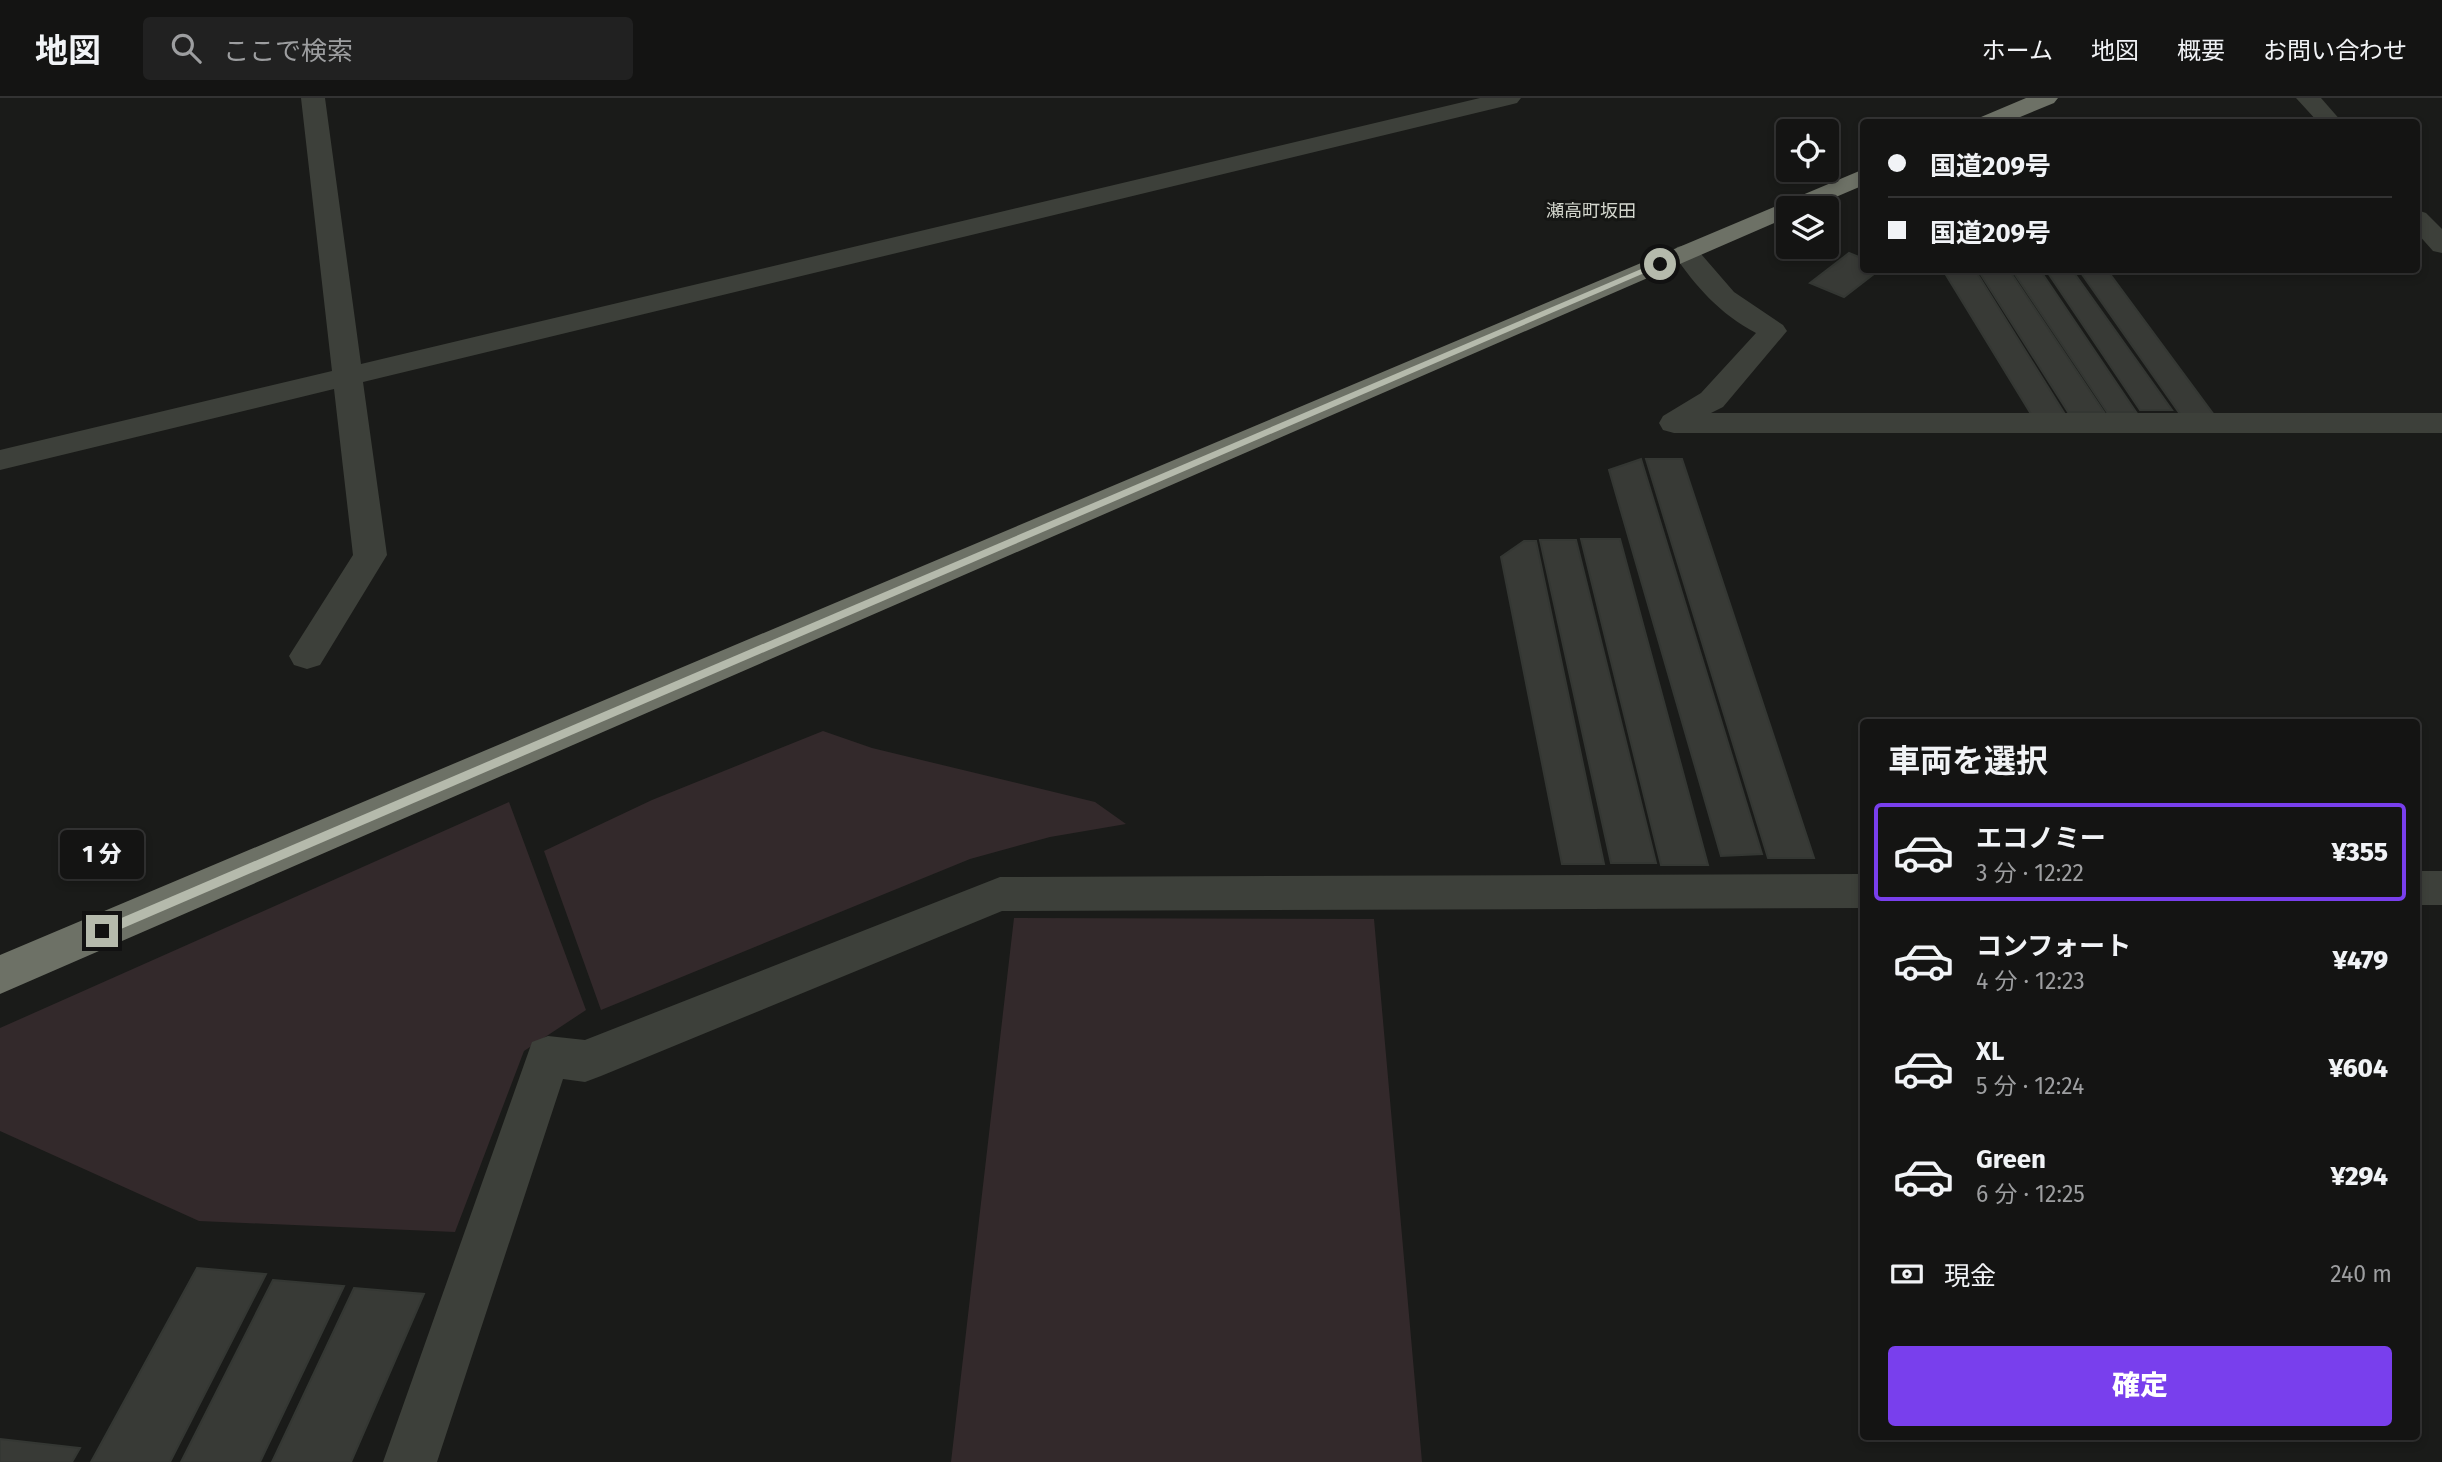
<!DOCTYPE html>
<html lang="ja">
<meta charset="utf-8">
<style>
body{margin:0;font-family:"Fira Sans","Noto Sans JP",sans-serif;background:#212121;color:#f1f3f6;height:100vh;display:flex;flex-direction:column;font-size:26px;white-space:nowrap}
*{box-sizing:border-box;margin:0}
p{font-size:23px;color:#9d9ea0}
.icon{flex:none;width:38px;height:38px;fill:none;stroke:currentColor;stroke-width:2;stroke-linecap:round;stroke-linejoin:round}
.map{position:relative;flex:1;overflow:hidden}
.side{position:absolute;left:1860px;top:621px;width:560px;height:721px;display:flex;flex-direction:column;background:#141413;border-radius:7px;box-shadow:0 4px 10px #0003,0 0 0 2px #333}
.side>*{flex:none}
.guide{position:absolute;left:1860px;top:21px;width:560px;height:154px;border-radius:7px;box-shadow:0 4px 10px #0003,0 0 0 2px #333;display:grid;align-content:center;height:154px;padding:0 28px;background:#141413}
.buttons{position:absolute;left:1776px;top:21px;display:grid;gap:14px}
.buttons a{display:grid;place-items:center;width:63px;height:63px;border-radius:7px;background:#141413;box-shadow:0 4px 10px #0003,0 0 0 2px #333;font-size:35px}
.end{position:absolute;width:32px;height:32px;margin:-16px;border:9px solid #b5baac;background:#111;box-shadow:0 0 0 4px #111}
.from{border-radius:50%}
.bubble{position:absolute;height:49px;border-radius:7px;background:#141413;box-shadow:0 4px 10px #0003,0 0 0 2px #333;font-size:23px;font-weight:800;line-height:49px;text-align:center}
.guide b{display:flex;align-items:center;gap:24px;height:66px;font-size:26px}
.guide b+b{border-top:2px solid #333}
.guide i{width:18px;height:18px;background:#f1f3f6}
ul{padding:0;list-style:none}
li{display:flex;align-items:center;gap:21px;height:98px;margin:0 14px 10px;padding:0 14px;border:4px solid transparent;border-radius:7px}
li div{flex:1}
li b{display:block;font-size:26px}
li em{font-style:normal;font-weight:800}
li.on{border-color:#793fed}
li>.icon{width:63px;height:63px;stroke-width:1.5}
h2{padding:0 28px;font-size:32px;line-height:84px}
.pay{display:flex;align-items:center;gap:18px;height:77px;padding:0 28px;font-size:26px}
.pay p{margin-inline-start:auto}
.action{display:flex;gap:14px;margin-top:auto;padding:14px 28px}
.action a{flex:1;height:80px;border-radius:7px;background:#793fed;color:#fff;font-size:28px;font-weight:800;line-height:80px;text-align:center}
header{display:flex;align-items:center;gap:42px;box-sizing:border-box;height:98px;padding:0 35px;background:#141413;border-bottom:2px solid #333}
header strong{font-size:33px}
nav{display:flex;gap:38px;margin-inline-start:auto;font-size:24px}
.search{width:490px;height:63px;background:#212121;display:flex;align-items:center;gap:18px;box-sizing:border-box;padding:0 24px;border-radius:7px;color:#9d9ea0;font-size:26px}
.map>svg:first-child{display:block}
.green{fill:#33292b}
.building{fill:#383a36;stroke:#343733;stroke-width:2}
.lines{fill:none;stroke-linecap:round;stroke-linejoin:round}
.street{fill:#3d403a;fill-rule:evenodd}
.highway{fill:#6d7166;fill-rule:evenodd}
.route{fill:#b5baac}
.labels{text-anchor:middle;stroke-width:6;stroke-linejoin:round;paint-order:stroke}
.far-quarter-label{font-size:18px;fill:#d3d6cd;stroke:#151614}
</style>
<header>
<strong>地図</strong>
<div class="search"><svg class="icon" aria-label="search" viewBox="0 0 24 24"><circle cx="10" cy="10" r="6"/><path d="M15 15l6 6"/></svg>ここで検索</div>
<nav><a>ホーム</a><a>地図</a><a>概要</a><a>お問い合わせ</a></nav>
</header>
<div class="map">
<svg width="2442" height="1364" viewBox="0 0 2442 1364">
<rect width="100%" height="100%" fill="#1a1b19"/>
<path class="green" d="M 823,633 L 872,650 L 1095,704 L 1126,726 L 1050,739 L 970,761 L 601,912 L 544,753 L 652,702 Z
M 509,704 L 586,912 L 524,953 L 455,1134 L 199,1123 L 0,1033 L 0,930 Z
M 1014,820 L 1374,821 L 1422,1364 L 951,1364 Z"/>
<path class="building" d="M 1849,155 L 1864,161 L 1864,172 L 1879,172 L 1844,199 L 1810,185 Z
M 1943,172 L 1975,172 L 2066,318 L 2031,316 Z
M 1978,172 L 2009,172 L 2104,314 L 2068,314 Z
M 2012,172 L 2040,172 L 2136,314 L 2107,314 Z
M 2046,172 L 2072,172 L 2172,312 L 2140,312 Z
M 2079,172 L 2107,172 L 2214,317 L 2180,316 Z
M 1641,361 L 1762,756 L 1721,758 L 1609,372 Z
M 1646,361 L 1682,361 L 1814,760 L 1768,760 Z
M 1581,441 L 1620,441 L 1708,767 L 1661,767 Z
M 1540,442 L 1576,442 L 1656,765 L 1611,765 Z
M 1524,443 L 1536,443 L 1604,766 L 1562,766 L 1501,459 Z
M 197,1170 L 266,1176 L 170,1364 L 91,1364 Z
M 273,1182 L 344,1188 L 260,1364 L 181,1364 Z
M 354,1190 L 424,1196 L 351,1364 L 272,1364 Z
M 0,1341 L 80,1350 L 72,1364 L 0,1364 Z"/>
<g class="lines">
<path class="street" d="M 301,0 L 325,0 L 361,266 L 1480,0 L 1521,0 L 1517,5 L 1509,7 L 363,284 L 387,457 L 320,567 L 307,571 L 294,567 L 289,558 L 353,457 L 334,291 L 0,372 L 0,352 L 332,273 Z
M 2296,0 L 2321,0 L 2342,24 L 2318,24 Z
M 2417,112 L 2426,115 L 2442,131 L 2442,155 L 2433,153 L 2417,135 Z
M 1686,147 L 1695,149 L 1734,194 L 1783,227 L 1787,233 L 1723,309 L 1711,315 L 2442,315 L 2442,335 L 1674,335 L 1663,332 L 1659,325 L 1663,318 L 1701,295 L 1756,235 C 1720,216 1695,188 1673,155 L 1677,149 Z
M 2417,773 L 2442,773 L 2442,807 L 2417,807 Z
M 1864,776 L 1864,810 L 1002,813 L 601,978 L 585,984 L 563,981 L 437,1364 L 383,1364 L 532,944 L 548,938 L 585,942 L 1000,779 Z"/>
<path class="highway" d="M 2026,0 L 2058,0 L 2054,5 L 2008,24 L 1977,24 L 1981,19 Z
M 1864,71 L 1864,87 L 1810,110 L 1788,110 L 1788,119 L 0,896 L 0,857 Z"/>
</g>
<path class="route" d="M 1660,163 L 1663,167 L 107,837 L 98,837 L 96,833 L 98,830 Z"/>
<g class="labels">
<g class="far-quarter-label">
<text x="1591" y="119">瀬高町坂田</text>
</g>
</g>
</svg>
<div class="buttons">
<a><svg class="icon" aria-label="locate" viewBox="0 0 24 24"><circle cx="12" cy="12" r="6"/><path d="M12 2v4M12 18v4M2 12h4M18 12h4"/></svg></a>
<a><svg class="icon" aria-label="layers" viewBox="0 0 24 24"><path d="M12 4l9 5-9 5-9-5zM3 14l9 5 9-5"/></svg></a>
</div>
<i class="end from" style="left:1660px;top:166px"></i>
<i class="end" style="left:102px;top:833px"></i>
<div class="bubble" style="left:60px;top:732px;width:84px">1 分</div>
<div class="guide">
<b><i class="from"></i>国道209号</b>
<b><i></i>国道209号</b>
</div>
<section class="side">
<h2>車両を選択</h2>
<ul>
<li class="on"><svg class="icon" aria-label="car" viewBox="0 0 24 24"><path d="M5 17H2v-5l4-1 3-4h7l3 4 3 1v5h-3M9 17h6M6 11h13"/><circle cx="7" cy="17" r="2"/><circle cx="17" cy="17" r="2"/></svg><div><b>エコノミー</b><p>3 分 · 12:22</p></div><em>¥355</em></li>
<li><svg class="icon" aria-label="car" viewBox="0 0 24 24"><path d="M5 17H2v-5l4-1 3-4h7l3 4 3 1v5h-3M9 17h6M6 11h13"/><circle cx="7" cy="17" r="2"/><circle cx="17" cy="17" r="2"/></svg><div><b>コンフォート</b><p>4 分 · 12:23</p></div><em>¥479</em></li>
<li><svg class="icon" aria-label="car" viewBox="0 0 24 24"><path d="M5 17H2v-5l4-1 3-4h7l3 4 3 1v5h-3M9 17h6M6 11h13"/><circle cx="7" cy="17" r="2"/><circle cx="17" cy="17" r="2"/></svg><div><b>XL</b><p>5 分 · 12:24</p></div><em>¥604</em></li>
<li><svg class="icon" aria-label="car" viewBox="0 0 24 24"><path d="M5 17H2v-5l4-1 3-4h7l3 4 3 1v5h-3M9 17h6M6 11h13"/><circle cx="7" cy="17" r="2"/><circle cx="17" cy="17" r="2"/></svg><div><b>Green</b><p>6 分 · 12:25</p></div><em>¥294</em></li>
</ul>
<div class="pay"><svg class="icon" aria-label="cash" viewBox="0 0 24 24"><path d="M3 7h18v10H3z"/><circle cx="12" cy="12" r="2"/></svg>現金<p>240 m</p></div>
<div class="action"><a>確定</a></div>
</section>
</div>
